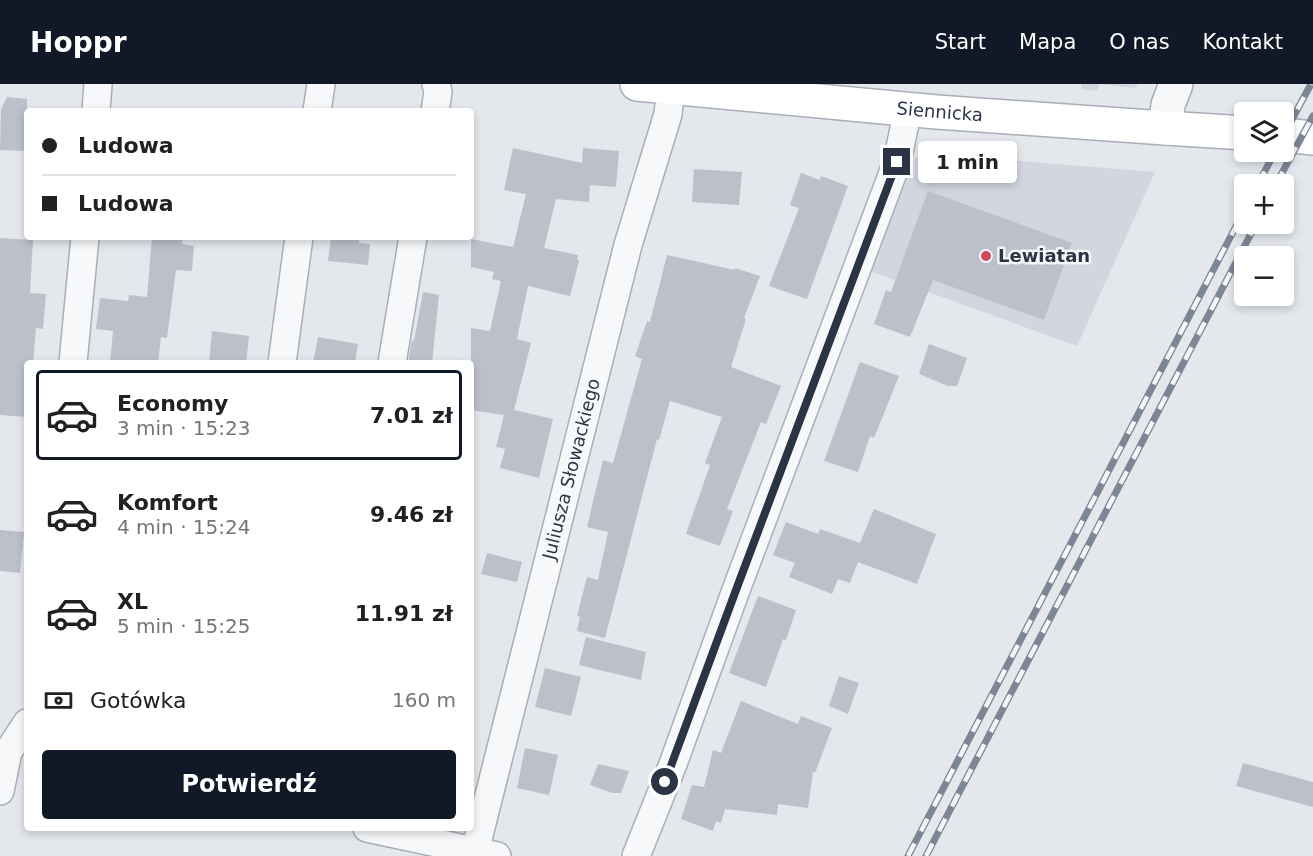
<!DOCTYPE html>
<html lang="pl">
<meta charset="utf-8">
<style>
body{margin:0;font-family:"DejaVu Sans",sans-serif;background:#f2f2f2;color:#202124;height:100vh;display:flex;flex-direction:column;font-size:22px;white-space:nowrap}
*{box-sizing:border-box;margin:0}
p{font-size:20px;color:#757577}
.icon{flex:none;width:33px;height:33px;fill:none;stroke:currentColor;stroke-width:2;stroke-linecap:round;stroke-linejoin:round}
.map{position:relative;flex:1;overflow:hidden}
.panel{position:absolute;left:24px;top:276px;width:450px;height:471px;display:flex;flex-direction:column;background:#fff;border-radius:6px;box-shadow:0 3px 9px #0003}
.panel>*{flex:none}
.top-card{position:absolute;left:24px;top:24px;width:450px;height:132px;border-radius:6px;box-shadow:0 3px 9px #0003;display:grid;align-content:center;height:132px;padding:0 18px;background:#fff}
.tools{position:absolute;left:1234px;top:18px;display:grid;gap:12px}
.tools a{display:grid;place-items:center;width:60px;height:60px;border-radius:6px;background:#fff;box-shadow:0 3px 9px #0003;font-size:30px}
.end{position:absolute;width:27px;height:27px;margin:-14px;border:8px solid #2b3445;background:#fff;box-shadow:0 0 0 3px #fff}
.from{border-radius:50%}
.bubble{position:absolute;height:42px;border-radius:6px;background:#fff;box-shadow:0 3px 9px #0003;font-size:20px;font-weight:700;line-height:42px;text-align:center}
.top-card b{display:flex;align-items:center;gap:21px;height:57px;font-size:22px}
.top-card b+b{border-top:2px solid #e0e0e0}
.top-card i{width:15px;height:15px;background:#202124}
ul{padding:10px 0 0;list-style:none}
li{display:flex;align-items:center;gap:18px;height:90px;margin:0 12px 9px;padding:0 6px;border:3px solid transparent;border-radius:6px}
li div{flex:1}
li b{display:block;font-size:22px}
li em{font-style:normal;font-weight:700}
li.selected{border-color:#111827}
li>.icon{width:54px;height:54px;stroke-width:1.5}
.pay{display:flex;align-items:center;gap:15px;height:66px;padding:0 18px;font-size:22px}
.pay p{margin-inline-start:auto}
.button{display:flex;gap:12px;margin-top:auto;padding:12px 18px}
.button a{flex:1;height:69px;border-radius:6px;background:#111827;color:#fff;font-size:24px;font-weight:700;line-height:69px;text-align:center}
header{display:flex;align-items:center;gap:36px;box-sizing:border-box;height:84px;padding:0 30px;background:#111827;color:#fff}
header strong{font-size:28px}
nav{display:flex;gap:33px;margin-inline-start:auto;font-size:21px}
.map>svg:first-child{display:block}
.built{fill:#d2d6de}
.building{fill:#bbc0ca}
.lines{fill:none;stroke-linecap:round;stroke-linejoin:round}
.minor-casing{stroke:#a9aeb7;stroke-width:30}
.tertiary-casing{stroke:#a9aeb7;stroke-width:36}
.secondary-casing{stroke:#a9aeb7;stroke-width:36}
.minor{stroke:#f7f8fa;stroke-width:27}
.tertiary{stroke:#f7f8fa;stroke-width:33}
.secondary{stroke:#fff;stroke-width:33}
.rail-casing{stroke:#7d8696;stroke-width:7}
.rail{stroke:#f4f6f9;stroke-width:4.5;stroke-dasharray:14;stroke-linecap:butt}
.route{stroke:#2b3445;stroke-width:8}
.poi-dot{fill:#d1495b;stroke:#f4f6f9;stroke-width:2}
.labels{text-anchor:middle;stroke-width:5;stroke-linejoin:round;paint-order:stroke}
.street-label{font-size:18px;fill:#2b3445;stroke:#f4f6f9}
.poi-label{font-size:18px;font-weight:bold;fill:#2b3445;stroke:#f4f6f9;text-anchor:start}
</style>
<header>
<strong>Hoppr</strong>
<nav><a>Start</a><a>Mapa</a><a>O nas</a><a>Kontakt</a></nav>
</header>
<div class="map">
<svg width="1313" height="772" viewBox="0 0 1313 772">
<rect width="100%" height="100%" fill="#e4e7ec"/>
<path class="built" d="M 1081,0 L 1138,0 L 1135,4 L 1099,0 L 1098,7 L 1081,5 Z
M 959,72 L 1155,88 L 1077,262 L 870,187 L 914,74 L 943,74 Z"/>
<path class="building" d="M 7,13 L 27,15 L 27,67 L 0,66 L 1,25 Z
M 513,64 L 582,79 L 583,64 L 619,67 L 616,103 L 590,101 L 589,118 L 556,115 L 544,164 L 578,171 L 577,176 L 579,177 L 570,212 L 528,202 L 517,255 L 531,259 L 514,326 L 553,335 L 539,394 L 500,384 L 505,365 L 496,363 L 504,331 L 471,326 L 471,244 L 490,247 L 501,197 L 492,195 L 494,188 L 471,183 L 471,155 L 513,163 L 526,110 L 504,106 Z
M 694,85 L 742,88 L 739,121 L 692,118 Z
M 801,89 L 820,96 L 821,92 L 848,102 L 807,215 L 769,202 L 799,124 L 790,121 Z
M 928,107 L 1072,159 L 1044,236 L 933,196 L 910,253 L 874,240 L 886,206 L 891,208 Z
M 152,153 L 183,153 L 182,160 L 194,162 L 192,187 L 176,186 L 167,254 L 161,253 L 158,279 L 110,279 L 113,247 L 96,245 L 100,214 L 128,217 L 129,211 L 147,213 Z
M 331,153 L 359,153 L 359,159 L 370,160 L 368,181 L 328,177 Z
M 0,154 L 33,156 L 30,209 L 46,210 L 43,245 L 36,244 L 33,279 L 27,279 L 27,333 L 0,331 Z
M 667,171 L 735,186 L 735,184 L 760,192 L 744,234 L 746,235 L 731,283 L 781,302 L 766,340 L 761,338 L 727,425 L 733,427 L 720,462 L 686,450 L 710,381 L 705,379 L 722,333 L 670,317 L 659,356 L 657,355 L 605,554 L 577,547 L 580,533 L 577,532 L 587,493 L 598,496 L 608,448 L 587,443 L 603,376 L 613,379 L 642,275 L 635,272 L 647,237 L 650,238 Z
M 423,208 L 439,211 L 432,279 L 408,279 L 412,256 L 414,257 Z
M 212,247 L 249,252 L 246,279 L 209,279 Z
M 318,253 L 358,260 L 355,279 L 313,279 Z
M 929,260 L 967,274 L 957,302 L 948,302 L 919,290 Z
M 860,278 L 899,292 L 874,354 L 870,352 L 858,388 L 824,377 Z
M 874,425 L 936,450 L 917,500 L 858,478 L 850,499 L 838,495 L 832,510 L 789,493 L 795,479 L 773,471 L 786,438 L 818,450 L 820,445 L 860,459 Z
M 0,446 L 24,448 L 20,489 L 0,487 Z
M 487,469 L 522,478 L 517,498 L 481,490 Z
M 758,512 L 796,526 L 786,556 L 783,555 L 766,603 L 729,589 Z
M 586,553 L 646,568 L 641,596 L 579,581 Z
M 545,584 L 581,593 L 571,632 L 535,623 Z
M 839,592 L 859,599 L 848,630 L 829,622 Z
M 741,617 L 798,640 L 801,632 L 832,644 L 815,689 L 813,688 L 808,724 L 778,720 L 777,731 L 725,725 L 721,739 L 716,737 L 713,747 L 681,735 L 692,701 L 704,703 L 713,666 L 721,669 Z
M 525,664 L 558,671 L 549,711 L 517,704 Z
M 1243,679 L 1313,698 L 1313,723 L 1236,702 Z
M 598,680 L 629,687 L 621,709 L 612,709 L 590,701 Z"/>
<g class="lines">
<g class="minor-casing">
<g id="minor">
<path d="M 96,27 L 98,0"/>
<path d="M 317,27 L 321,0"/>
<path d="M 435,27 L 438,8 L 436,0"/>
<path d="M 73,279 L 85,153"/>
<path d="M 282,279 L 299,153"/>
<path d="M 392,279 L 413,153"/>
<path d="M 0,707 L 8,668 L 27,639"/>
<path d="M 367,744 L 497,772"/>
<path id="s1" d="M 475,767 L 628,161 L 668,30 L 671,3"/>
<path d="M 636,772 L 673,680 L 736,506 L 897,78 L 908,25"/>
</g>
</g>
<g class="tertiary-casing">
<path id="tertiary" d="M 1165,44 L 1168,21 L 1176,0"/>
</g>
<g class="secondary-casing">
<g id="secondary">
<path id="s2" d="M 637,0 L 937,28 L 1165,44 L 1245,49"/>
<path d="M 1284,51 L 1313,54"/>
</g>
</g>
<use href="#minor" class="minor"/>
<use href="#tertiary" class="tertiary"/>
<use href="#secondary" class="secondary"/>
<g class="rail-casing">
<path id="rail" d="M 1284,50 L 1311,0
M 1258,100 L 1275,68
M 1276,100 L 1313,32
M 908,772 L 1245,125
M 926,772 L 1256,140"/>
</g>
<use href="#rail" class="rail"/>
</g>
<g class="lines">
<path class="route" d="M 665,698 L 736,506 L 897,78"/>
</g>
<circle class="poi-dot" cx="986" cy="172" r="6"/>
<g class="labels">
<g class="street-label">
<text dy="6" stroke="none"><textPath href="#s2" startOffset="304">Siennicka</textPath></text>
<text dy="6" stroke="none"><textPath href="#s1" startOffset="394">Juliusza Słowackiego</textPath></text>
</g>
<g class="poi-label">
<text x="998" y="178">Lewiatan</text>
</g>
</g>
</svg>
<div class="tools">
<a><svg class="icon" aria-label="layers" viewBox="0 0 24 24"><path d="M12 4l9 5-9 5-9-5zM3 14l9 5 9-5"/></svg></a>
<a>+</a>
<a>−</a>
</div>
<i class="end from" style="left:665px;top:698px"></i>
<i class="end" style="left:897px;top:78px"></i>
<div class="bubble" style="left:918px;top:57px;width:99px">1 min</div>
<div class="top-card">
<b><i class="from"></i>Ludowa</b>
<b><i></i>Ludowa</b>
</div>
<section class="panel">
<ul>
<li class="selected"><svg class="icon" aria-label="car" viewBox="0 0 24 24"><path d="M5 17H2v-5l4-1 3-4h7l3 4 3 1v5h-3M9 17h6M6 11h13"/><circle cx="7" cy="17" r="2"/><circle cx="17" cy="17" r="2"/></svg><div><b>Economy</b><p>3 min · 15:23</p></div><em>7.01 zł</em></li>
<li><svg class="icon" aria-label="car" viewBox="0 0 24 24"><path d="M5 17H2v-5l4-1 3-4h7l3 4 3 1v5h-3M9 17h6M6 11h13"/><circle cx="7" cy="17" r="2"/><circle cx="17" cy="17" r="2"/></svg><div><b>Komfort</b><p>4 min · 15:24</p></div><em>9.46 zł</em></li>
<li><svg class="icon" aria-label="car" viewBox="0 0 24 24"><path d="M5 17H2v-5l4-1 3-4h7l3 4 3 1v5h-3M9 17h6M6 11h13"/><circle cx="7" cy="17" r="2"/><circle cx="17" cy="17" r="2"/></svg><div><b>XL</b><p>5 min · 15:25</p></div><em>11.91 zł</em></li>
</ul>
<div class="pay"><svg class="icon" aria-label="cash" viewBox="0 0 24 24"><path d="M3 7h18v10H3z"/><circle cx="12" cy="12" r="2"/></svg>Gotówka<p>160 m</p></div>
<div class="button"><a>Potwierdź</a></div>
</section>
</div>
